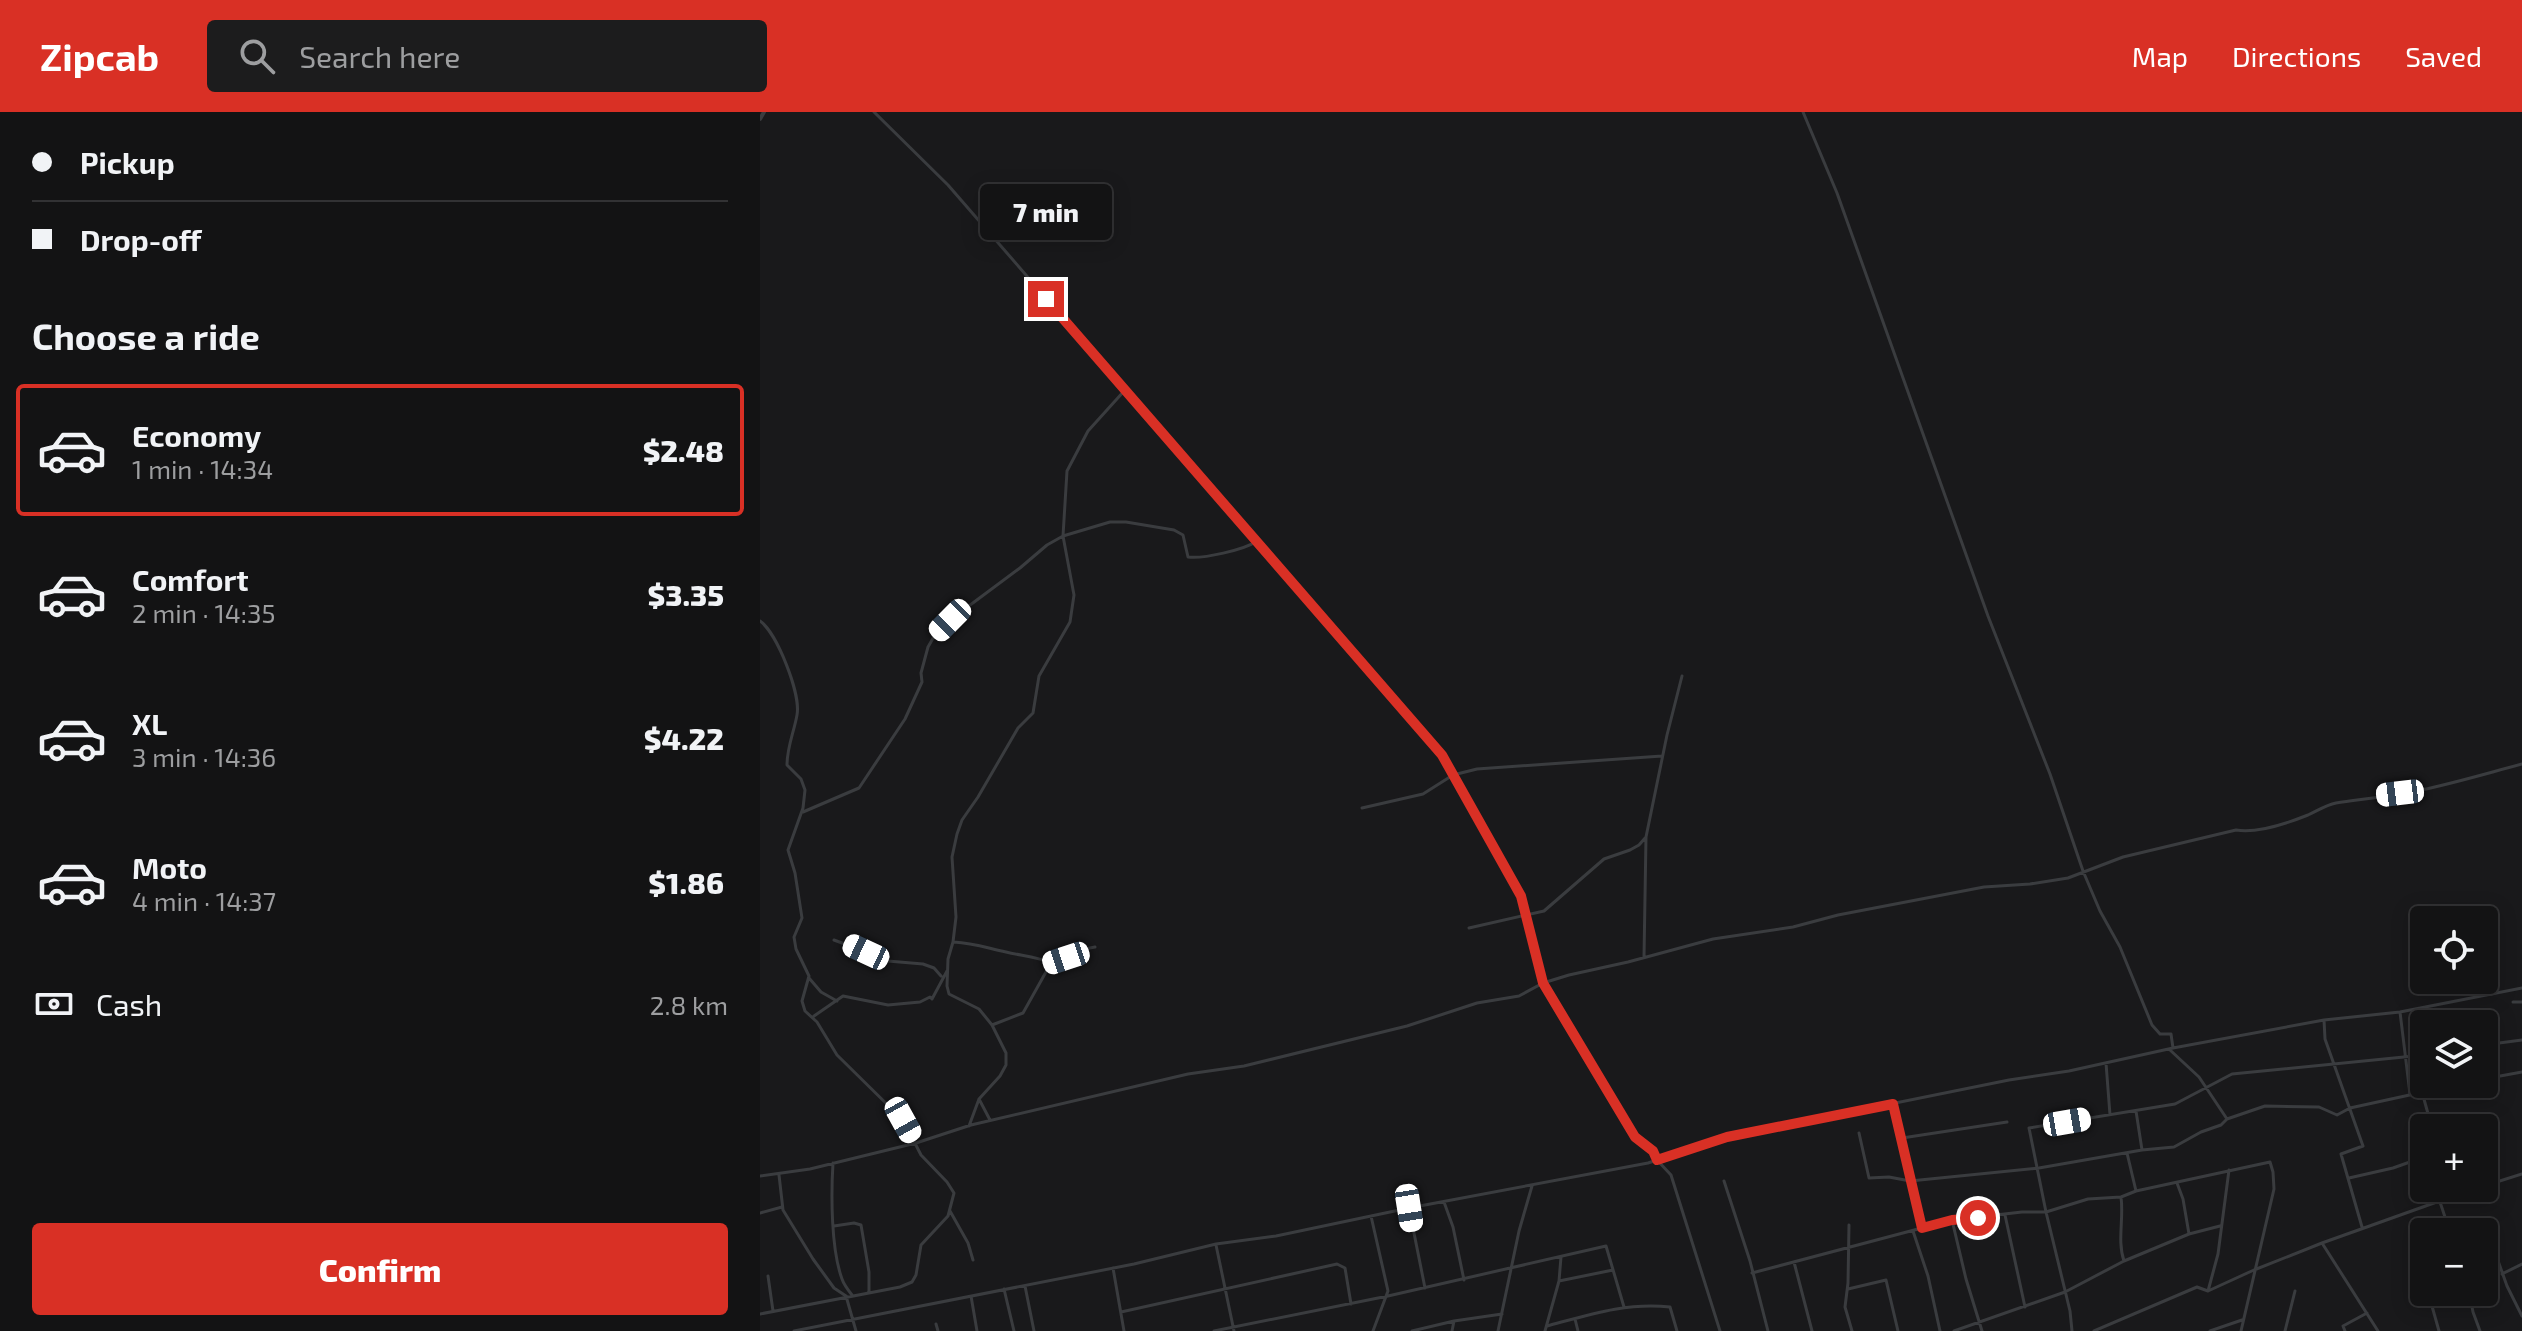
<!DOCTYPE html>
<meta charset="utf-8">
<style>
body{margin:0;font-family:"Exo 2",sans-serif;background:#1c1c1d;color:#f1f3f6;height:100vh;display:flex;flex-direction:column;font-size:30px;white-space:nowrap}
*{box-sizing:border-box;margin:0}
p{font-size:26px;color:#9d9ea0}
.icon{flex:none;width:44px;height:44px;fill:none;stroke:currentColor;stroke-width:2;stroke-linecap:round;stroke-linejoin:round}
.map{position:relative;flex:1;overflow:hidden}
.drawer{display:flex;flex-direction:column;background:#131314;width:760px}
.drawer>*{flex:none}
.guide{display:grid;align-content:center;height:176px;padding:0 32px;background:#131314}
.buttons{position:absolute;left:1650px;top:794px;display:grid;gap:16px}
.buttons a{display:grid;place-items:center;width:88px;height:88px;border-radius:8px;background:#131314;box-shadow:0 4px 20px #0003,0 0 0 2px #323234;font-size:40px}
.end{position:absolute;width:36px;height:36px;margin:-18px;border:10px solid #d93025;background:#fff;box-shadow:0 0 0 4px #fff}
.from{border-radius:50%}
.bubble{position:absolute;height:56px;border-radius:8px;background:#131314;box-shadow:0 4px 20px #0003,0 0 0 2px #323234;font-size:26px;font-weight:800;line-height:56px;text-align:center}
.car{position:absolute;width:24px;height:48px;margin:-24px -12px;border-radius:10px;box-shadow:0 0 6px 2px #0007;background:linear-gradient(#fff 24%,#345 0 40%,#fff 0 76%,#345 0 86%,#fff 0)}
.guide b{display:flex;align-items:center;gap:28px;height:76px;font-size:30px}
.guide b+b{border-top:2px solid #323234}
.guide i{width:20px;height:20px;background:#f1f3f6}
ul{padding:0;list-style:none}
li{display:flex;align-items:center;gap:24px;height:132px;margin:0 16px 12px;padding:0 16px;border:4px solid transparent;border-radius:8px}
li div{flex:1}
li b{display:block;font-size:30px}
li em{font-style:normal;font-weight:800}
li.active{border-color:#d93025}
li>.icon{width:72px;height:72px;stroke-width:1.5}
h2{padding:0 32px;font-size:36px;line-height:96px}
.pay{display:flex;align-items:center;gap:20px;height:88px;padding:0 32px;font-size:30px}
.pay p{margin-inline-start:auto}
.primary-button{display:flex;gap:16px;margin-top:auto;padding:16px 32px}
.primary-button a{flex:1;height:92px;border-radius:8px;background:#d93025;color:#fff;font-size:32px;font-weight:800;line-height:92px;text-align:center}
header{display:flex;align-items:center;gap:48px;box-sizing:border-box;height:112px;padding:0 40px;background:#d93025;color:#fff}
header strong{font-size:38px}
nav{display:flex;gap:44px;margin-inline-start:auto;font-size:28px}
.search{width:560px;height:72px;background:#1c1c1d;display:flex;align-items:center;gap:20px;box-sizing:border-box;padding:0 28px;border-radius:8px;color:#9d9ea0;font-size:30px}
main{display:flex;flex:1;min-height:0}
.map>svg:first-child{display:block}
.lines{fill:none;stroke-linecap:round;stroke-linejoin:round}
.minor{stroke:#3a3c3f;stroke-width:3}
.tertiary{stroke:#3a3c3f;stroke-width:4}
.route{stroke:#d93025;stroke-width:10}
</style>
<header>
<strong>Zipcab</strong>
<div class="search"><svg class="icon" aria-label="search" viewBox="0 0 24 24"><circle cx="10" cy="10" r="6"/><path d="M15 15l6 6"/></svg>Search here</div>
<nav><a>Map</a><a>Directions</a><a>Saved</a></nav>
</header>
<main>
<section class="drawer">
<div class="guide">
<b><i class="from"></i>Pickup</b>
<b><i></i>Drop-off</b>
</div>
<h2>Choose a ride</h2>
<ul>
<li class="active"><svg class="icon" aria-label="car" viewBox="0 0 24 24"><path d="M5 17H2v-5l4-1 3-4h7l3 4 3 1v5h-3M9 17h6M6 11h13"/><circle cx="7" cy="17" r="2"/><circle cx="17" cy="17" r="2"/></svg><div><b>Economy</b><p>1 min · 14:34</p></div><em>$2.48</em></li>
<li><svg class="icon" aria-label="car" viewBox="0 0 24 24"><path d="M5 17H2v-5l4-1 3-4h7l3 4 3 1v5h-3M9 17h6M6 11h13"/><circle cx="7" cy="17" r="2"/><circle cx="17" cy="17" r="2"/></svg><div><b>Comfort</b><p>2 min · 14:35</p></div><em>$3.35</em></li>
<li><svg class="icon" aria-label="car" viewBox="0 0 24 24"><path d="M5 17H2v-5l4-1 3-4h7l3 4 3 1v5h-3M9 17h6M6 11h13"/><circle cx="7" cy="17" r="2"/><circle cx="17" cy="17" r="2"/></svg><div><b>XL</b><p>3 min · 14:36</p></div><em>$4.22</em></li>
<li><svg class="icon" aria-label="car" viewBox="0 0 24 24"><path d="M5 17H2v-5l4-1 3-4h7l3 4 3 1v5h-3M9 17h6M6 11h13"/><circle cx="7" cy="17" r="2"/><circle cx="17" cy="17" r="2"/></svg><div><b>Moto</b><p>4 min · 14:37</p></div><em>$1.86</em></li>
</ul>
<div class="pay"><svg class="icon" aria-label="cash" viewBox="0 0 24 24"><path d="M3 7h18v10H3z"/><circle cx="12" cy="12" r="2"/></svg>Cash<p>2.8 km</p></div>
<div class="primary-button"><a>Confirm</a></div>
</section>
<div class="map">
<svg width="1762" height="1219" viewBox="0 0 1762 1219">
<rect width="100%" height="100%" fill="#19191b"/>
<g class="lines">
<path class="minor" d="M 114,0 L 188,73 L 682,643 L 761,784 L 783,871 L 877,1028 L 893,1039 L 897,1048 L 911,1063 L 960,1219
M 1043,0 L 1077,81 L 1228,504 L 1290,662 L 1323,759 L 1340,799 L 1360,835 L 1392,913 L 1400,922 L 1411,922 L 1413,936
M 0,509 C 17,521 41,582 37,603 C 34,620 27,635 27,653 L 41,667 L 45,678 L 43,696 L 28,738 L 35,761 L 42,806 L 34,825 L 36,837 L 49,864 L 42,889 L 45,899 L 57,910 L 77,943 L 143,1008 L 161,1043 L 187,1070 L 194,1081 L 188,1104 L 161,1133 L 156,1163 L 152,1170 L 140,1175 L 0,1202
M 602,696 L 663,682 L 693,663 L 717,657 L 902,644
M 43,700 L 99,676 L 145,607 L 162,570 L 161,561 L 168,535 L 176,521 L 190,508 L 260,456 L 287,433 L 303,424 L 350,410 L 366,410 L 414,418 L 423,423 L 428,445 C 443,447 484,438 497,429
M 709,816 L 784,799 L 844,747 L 870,738 L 879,733 L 886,725
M 74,828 L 106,840 L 116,848 L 163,852 L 174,856 L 181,864
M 194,830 C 214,831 227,836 246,840 C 262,844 276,844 291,851
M 335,835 C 319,837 307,846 291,851 L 263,901 L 232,913 L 219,897 L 189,882 L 187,874 L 188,847 L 193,830 L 196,805 L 192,745 L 197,722 L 202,708 L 218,685 L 258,616 L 273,601 L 279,564 L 310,510 L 314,483 L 303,424 L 307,359 L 328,319 L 365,278
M 884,845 L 886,725 L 907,623 L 922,564
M 49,866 L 61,880 L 77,889
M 1753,890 L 1762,890
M 1640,900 L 1650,982
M 54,904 L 83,884 L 128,893 L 160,890 L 170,885 L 172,887 L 187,859
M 1564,908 L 1565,927 L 1603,1034 L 1581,1042 L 1602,1115
M 1724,933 L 1762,928
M 1410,938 L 1439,965 L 1467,1007
M 1346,951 L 1350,1003
M 1724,967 L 1762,960
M 1662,980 L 1672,1016
M 219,987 L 230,1008
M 1133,992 L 1162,1116
M 1376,999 L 1382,1038
M 209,1014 L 219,987 L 240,964 L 246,953 L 246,941 L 232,913
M 1099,1021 L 1109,1066 L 1129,1065 L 1150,1069 L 1279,1056 L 1382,1038 L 1414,1035 L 1441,1020 L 1461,1013 L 1467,1007 L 1505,994 L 1559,995 L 1577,1003 L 1590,996 L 1700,972
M 1142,1026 L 1247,1010
M 1724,1026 L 1738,1022
M 1367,1041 L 1376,1079
M 73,1051 C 71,1083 71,1137 82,1167 C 84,1173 88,1178 92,1183
M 19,1063 L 23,1098 L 53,1147 L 74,1176 L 86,1184 L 96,1219
M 0,1064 L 50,1057 L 156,1031 L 211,1013 L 428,962 L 484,954 L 647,914 L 717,891 L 759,884 L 783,871 L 809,863 L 868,850 L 953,827 L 1033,815 L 1078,803 L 1224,775 L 1270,772 L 1308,766 L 1363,745 L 1476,718 C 1498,722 1528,711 1548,703 C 1557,699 1566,693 1576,691 C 1603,687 1633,684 1661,678 C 1695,671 1728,661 1762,652
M 1589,1066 L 1633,1056 L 1664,1045
M 964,1069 L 990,1149 L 1008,1219
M 1417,1071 L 1423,1087 L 1429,1122
M 1724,1074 L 1762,1062
M 1361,1085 C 1364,1106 1357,1129 1364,1149
M 684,1090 L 693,1115 L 704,1168
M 1680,1090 L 1690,1120
M 649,1096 L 665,1176
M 190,1099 L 208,1131 L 213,1148
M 0,1101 L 22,1095
M 1245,1103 L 1265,1195
M 611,1104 L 628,1179 L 613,1219
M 1192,1108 L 1206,1167 L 1222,1219
M 1089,1113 L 1088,1171 L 1085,1195 L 1092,1219
M 74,1114 L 94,1111 L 101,1113 L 109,1160 L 109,1180
M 1153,1119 L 1168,1164 L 1180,1219
M 1562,1131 L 1618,1219
M 456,1133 L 474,1219
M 1724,1139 L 1736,1143 L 1747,1174 L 1762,1204
M 1664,1146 L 1660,1148 L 1664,1163
M 1034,1150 L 1052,1219
M 353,1156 L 364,1219
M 992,1161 L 1192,1108 L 1262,1100 L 1286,1100 L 1328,1087 L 1361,1085 L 1376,1079 L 1510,1050 L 1513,1060 L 1514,1077 L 1481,1219
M 1742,1162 L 1762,1152
M 8,1164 L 13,1199
M 799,1169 L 853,1158
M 265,1174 L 274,1219
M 244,1177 L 254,1219
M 1088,1177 L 1126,1168 L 1138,1219
M 1448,1179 L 1458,1142 L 1469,1058
M 1668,1180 L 1679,1219
M 1709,1180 L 1713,1200 L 1720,1219
M 211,1184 L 217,1219
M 361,1200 L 577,1152 L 585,1156 L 591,1192
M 815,1207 L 818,1219
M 176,1212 L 178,1219
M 787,1214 C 828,1203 867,1190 910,1195 L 917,1219
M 34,1219 L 374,1152 L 456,1132 L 516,1124 L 649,1096 L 888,1051 L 967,1025 L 1249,968 L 1309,959 L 1413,936 L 1564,908 L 1640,900 L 1762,876
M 454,1219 L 628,1184 L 846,1134 L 864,1195
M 652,1219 L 694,1209 L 742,1202
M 692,1219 L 694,1209
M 738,1219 L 759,1119 L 772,1074
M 785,1219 L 799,1169 L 801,1145
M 1194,1219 L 1305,1180 L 1364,1149 L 1429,1122 L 1460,1114
M 1312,1219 L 1310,1199 L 1286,1100 L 1269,1016 L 1415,992 L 1472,962 L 1664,943
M 1334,1219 L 1437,1175 L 1448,1179 L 1494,1158 L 1562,1131 L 1716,1076
M 1450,1219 L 1482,1208
M 1525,1219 L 1535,1179
M 1585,1219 L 1583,1214 L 1607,1201"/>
<path class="tertiary" d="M 0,7 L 4,0"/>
</g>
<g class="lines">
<path class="route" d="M 286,187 L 682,643 L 761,784 L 783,871 L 875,1025 L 893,1039 L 897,1048 L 967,1025 L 1133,992 L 1162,1116 L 1192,1108 L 1218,1106"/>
</g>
</svg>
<div class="buttons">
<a><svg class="icon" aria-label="locate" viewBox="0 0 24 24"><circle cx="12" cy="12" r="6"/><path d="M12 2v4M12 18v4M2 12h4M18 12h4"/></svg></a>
<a><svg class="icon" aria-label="layers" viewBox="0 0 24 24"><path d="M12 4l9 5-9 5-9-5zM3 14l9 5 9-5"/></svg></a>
<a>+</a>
<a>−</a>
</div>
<i class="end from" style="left:1218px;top:1106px"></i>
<i class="end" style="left:286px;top:187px"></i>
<div class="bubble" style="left:220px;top:72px;width:132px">7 min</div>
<i class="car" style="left:190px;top:508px;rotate:225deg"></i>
<i class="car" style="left:1640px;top:681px;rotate:263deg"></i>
<i class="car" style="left:106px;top:840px;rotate:295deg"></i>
<i class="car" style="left:306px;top:846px;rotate:252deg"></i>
<i class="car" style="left:143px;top:1008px;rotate:151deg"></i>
<i class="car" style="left:1307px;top:1010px;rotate:80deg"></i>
<i class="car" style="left:649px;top:1096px;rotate:171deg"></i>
</div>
</main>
